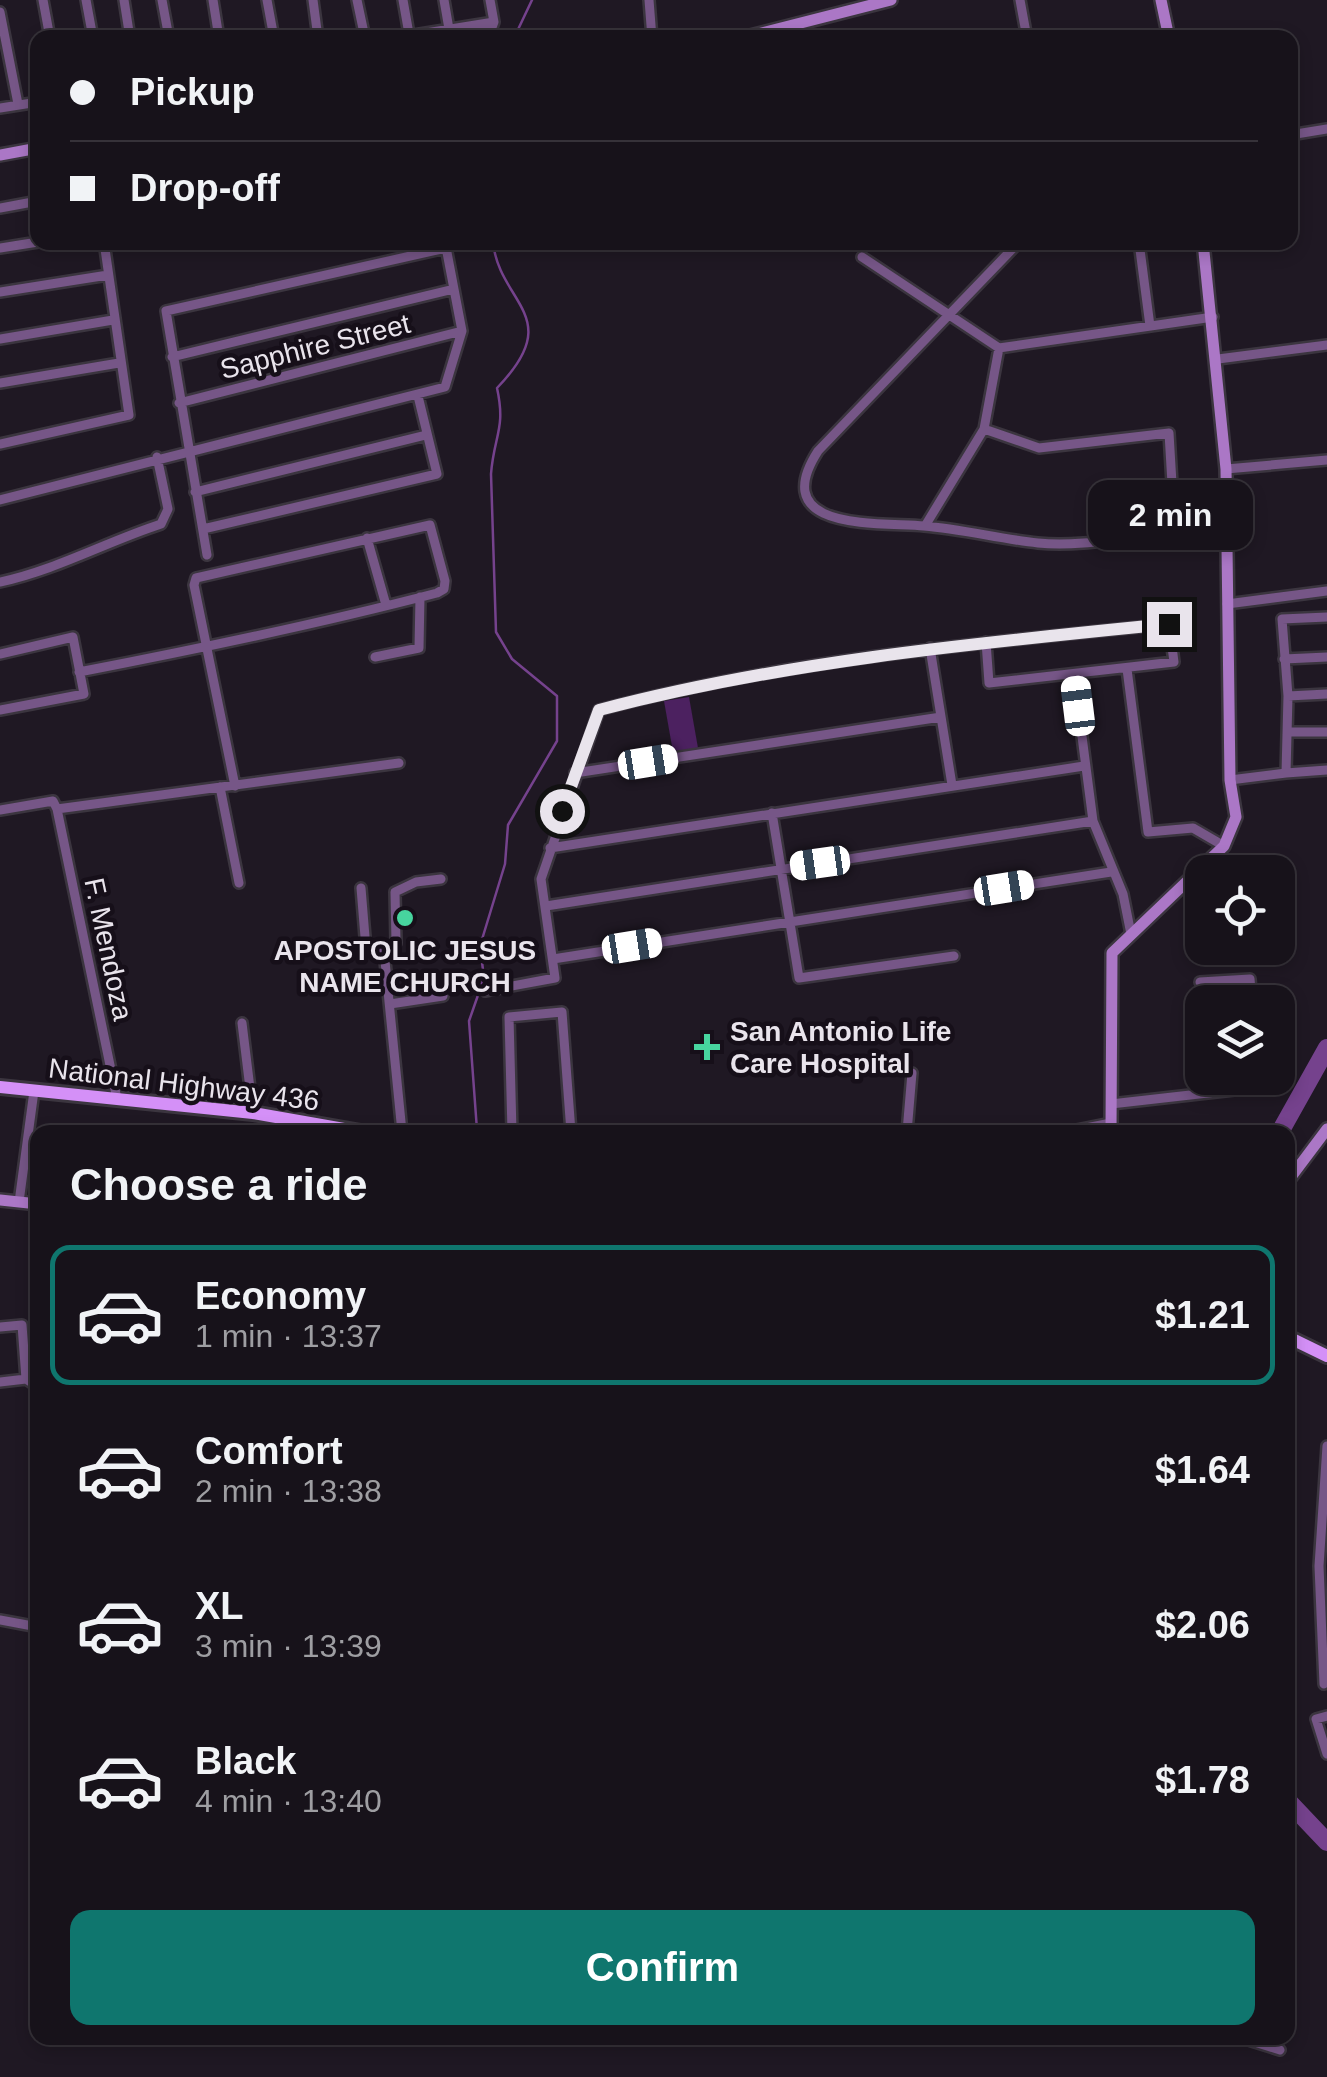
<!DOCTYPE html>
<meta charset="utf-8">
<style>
body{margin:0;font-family:Arial,sans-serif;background:#201b23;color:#f1f3f6;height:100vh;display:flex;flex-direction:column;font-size:38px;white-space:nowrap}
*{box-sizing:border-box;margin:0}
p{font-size:32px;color:#9e9ea2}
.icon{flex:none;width:55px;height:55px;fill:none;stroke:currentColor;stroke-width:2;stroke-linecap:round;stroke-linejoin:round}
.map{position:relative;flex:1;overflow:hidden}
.side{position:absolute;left:30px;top:1125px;width:1265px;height:920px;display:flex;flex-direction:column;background:#17121a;border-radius:20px;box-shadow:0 5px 15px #0003,0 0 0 2px #363239}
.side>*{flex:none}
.hud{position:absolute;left:30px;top:30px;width:1268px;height:220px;border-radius:20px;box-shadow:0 5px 15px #0003,0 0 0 2px #363239;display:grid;align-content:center;height:220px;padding:0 40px;background:#17121a}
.tools{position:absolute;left:1185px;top:855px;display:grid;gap:20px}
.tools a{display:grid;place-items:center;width:110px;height:110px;border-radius:20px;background:#17121a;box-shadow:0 5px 15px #0003,0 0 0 2px #363239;font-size:50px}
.end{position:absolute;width:45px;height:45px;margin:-22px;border:12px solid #e9e4ec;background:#111;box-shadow:0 0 0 5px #111}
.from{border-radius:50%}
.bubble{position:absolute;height:70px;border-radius:20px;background:#17121a;box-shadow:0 5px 15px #0003,0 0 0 2px #363239;font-size:32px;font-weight:700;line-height:70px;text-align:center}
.car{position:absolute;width:30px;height:60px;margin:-30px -15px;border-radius:12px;box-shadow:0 0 8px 2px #0007;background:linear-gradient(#fff 24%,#345 0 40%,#fff 0 76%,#345 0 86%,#fff 0)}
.hud b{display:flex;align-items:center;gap:35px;height:95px;font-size:38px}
.hud b+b{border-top:2px solid #363239}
.hud i{width:25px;height:25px;background:#f1f3f6}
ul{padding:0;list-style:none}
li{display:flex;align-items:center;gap:30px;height:140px;margin:0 20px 15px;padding:0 20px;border:5px solid transparent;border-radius:20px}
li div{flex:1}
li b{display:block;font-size:38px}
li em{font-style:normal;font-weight:700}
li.on{border-color:#0f766e}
li>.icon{width:90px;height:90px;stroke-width:1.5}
h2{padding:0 40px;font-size:45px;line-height:120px}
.cta{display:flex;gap:20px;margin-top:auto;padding:20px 40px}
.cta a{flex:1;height:115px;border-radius:20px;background:#0f766e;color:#fff;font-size:40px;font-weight:700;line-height:115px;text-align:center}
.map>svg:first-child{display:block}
.green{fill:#4c2160}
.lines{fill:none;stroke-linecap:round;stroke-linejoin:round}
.stream{stroke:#75428d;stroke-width:2.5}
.river{stroke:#75428d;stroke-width:18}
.street-casing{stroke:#3b353f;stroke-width:14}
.secondary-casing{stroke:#3b353f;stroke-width:16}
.primary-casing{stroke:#3b353f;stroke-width:18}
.street{stroke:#765687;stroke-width:9}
.secondary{stroke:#ab77c6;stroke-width:11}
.primary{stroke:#d490f7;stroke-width:12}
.route{stroke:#e9e4ec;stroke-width:12}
.poi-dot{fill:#47d49e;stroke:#160f19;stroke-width:4}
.labels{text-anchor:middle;stroke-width:9;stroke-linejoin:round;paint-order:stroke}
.street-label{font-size:28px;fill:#e9e4ec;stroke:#160f19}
.poi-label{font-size:28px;font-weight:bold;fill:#e9e4ec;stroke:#160f19}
</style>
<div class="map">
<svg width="1327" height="2077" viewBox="0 0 1327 2077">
<rect width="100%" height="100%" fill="#1f1823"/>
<path class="green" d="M 689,697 L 698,748 L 673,752 L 664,701 Z"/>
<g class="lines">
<path class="stream" d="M 514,38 L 532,0
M 477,1130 L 469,1021 L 484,978 L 480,946 L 505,864 L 508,825 L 557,741 L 557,696 L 512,659 L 496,632 L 491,474 C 494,435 506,429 497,388 C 567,316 499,304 493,242"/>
<path class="river" d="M 1280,1132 L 1327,1048
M 1288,1801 L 1327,1842"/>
<g class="street-casing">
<path id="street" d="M 43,0 L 50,38
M 86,0 L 93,38
M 124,0 L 130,38
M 162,0 L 169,38
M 213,0 L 219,38
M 267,0 L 274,38
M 313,0 L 318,38
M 357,0 L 365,38
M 403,0 L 409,34
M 444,0 L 449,29
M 649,0 L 652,38
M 1020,0 L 1027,38
M 0,12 L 18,104
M 395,38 L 494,22
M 488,38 L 494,22 L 490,0
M 0,108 L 38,102
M 1290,135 L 1327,129
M 0,208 L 38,201
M 1290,218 L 1292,217
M 1139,242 L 1150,326
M 0,248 L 38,242
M 862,257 L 999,348 L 1213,317
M 0,292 L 108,275
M 0,339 L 113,320
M 172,357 L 454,289
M 1218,359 L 1327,345
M 0,383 L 119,363
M 179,403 L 462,331
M 984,429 L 1039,448 L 1169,433 L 1175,534 C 1131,537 1081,547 1038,543 C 1000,539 962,529 924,526 C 879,522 766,532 818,451 L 1019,242
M 0,444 L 129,415 L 104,242
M 1226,469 L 1327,460
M 195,492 L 426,435
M 0,500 L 445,387 L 462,331 L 445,242
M 925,526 L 984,429 L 999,348
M 203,529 L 437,474 L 418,396
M 367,538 L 386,605
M 207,555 L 166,311 L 446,248
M 0,582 C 56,570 106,542 161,524 L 168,509 L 157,457
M 1227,604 L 1327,591
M 930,648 L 952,785
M 0,654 L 73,637 L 84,694 L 0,710
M 375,657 L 419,648 L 420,597
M 1284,659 L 1327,657
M 1127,669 L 1148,832 L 1193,828 L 1224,846
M 79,672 C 198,649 319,624 437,593 L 444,589 L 445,581 L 430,525 L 196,578 L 194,585 L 235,786
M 1074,675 L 1093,821 L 1123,894 L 1131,934
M 1288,696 L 1327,694
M 1287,732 L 1327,732
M 575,773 L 941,717
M 1286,773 L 1327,770
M 1230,780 L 1286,773 L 1288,696 L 1282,619 L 1327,617
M 220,787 L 239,883
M 57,809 L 117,1099
M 0,810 L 53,801 L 57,809 L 399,763
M 772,813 L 799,978 L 954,956
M 550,848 L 1084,766
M 361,888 L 366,949 L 384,951 L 396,943 L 395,892 L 416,882 L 441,879
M 546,906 L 1093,821
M 384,951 L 402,1132
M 553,959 L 1111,872
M 1200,982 L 1250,979 L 1252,1002
M 485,991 L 555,978 L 541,879 L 599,710 C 785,660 978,643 1169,624 L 1174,662 L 989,683 L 986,642
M 390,1004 L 443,996
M 242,1023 L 253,1113
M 1111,1104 L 1243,1089 L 1259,1082 L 1259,1078
M 512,1132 L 509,1017 L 562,1012 L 571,1132
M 907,1132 L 912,1073
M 1066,1132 L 1111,1123
M 19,1202 L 34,1091
M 0,1327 L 22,1325 L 26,1379
M 0,1382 L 26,1379 L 38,1387
M 0,1620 L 38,1627
M 1324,1684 L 1319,1566 L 1327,1446
M 1327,1716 L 1316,1719 L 1327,1754
M 1242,2038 L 1280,2050"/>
</g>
<g class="secondary-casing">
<path id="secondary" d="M 1161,0 L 1169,38
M 742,38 L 891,0
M 0,155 L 38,148
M 1111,1132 L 1112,953 L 1224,846 L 1236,817 L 1230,780 L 1226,469 L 1203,242
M 1288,1181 L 1327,1129
M 0,1200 L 38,1204"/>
</g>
<g class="primary-casing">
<path id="primary" d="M 0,1087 L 253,1113 L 361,1132
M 1288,1337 L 1327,1356"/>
</g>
<use href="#street" class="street"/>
<use href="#secondary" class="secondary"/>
<use href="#primary" class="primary"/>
</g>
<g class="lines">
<path class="route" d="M 562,811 L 599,710 C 785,661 978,643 1169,624"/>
</g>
<g class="poi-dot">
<circle cx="405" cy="918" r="10"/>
<path d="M702 1032h10v10h10v10h-10v10h-10v-10h-10v-10h10z"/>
</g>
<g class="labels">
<g class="street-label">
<text transform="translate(315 346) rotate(-14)" y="10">Sapphire Street</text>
<text transform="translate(109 949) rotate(78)" y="10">F. Mendoza</text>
<text transform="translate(184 1084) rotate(7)" y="10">National Highway 436</text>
</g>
<g class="poi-label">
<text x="405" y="960">APOSTOLIC JESUS<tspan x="405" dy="32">NAME CHURCH</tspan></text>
<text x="730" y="1041" text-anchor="start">San Antonio Life<tspan x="730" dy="32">Care Hospital</tspan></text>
</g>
</g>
</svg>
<div class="tools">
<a><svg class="icon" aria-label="locate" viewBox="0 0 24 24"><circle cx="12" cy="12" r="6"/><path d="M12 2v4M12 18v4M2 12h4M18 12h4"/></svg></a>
<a><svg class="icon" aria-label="layers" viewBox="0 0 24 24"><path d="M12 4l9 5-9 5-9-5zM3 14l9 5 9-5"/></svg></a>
</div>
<i class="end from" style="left:562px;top:811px"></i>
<i class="end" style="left:1169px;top:624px"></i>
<div class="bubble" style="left:1088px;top:480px;width:165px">2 min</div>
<i class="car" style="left:1078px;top:706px;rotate:353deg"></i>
<i class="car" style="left:648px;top:762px;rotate:81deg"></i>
<i class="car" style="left:820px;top:863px;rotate:262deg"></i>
<i class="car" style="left:1004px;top:888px;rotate:81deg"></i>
<i class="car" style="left:632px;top:946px;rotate:81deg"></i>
<div class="hud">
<b><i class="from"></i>Pickup</b>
<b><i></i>Drop-off</b>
</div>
<section class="side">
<h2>Choose a ride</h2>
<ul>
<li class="on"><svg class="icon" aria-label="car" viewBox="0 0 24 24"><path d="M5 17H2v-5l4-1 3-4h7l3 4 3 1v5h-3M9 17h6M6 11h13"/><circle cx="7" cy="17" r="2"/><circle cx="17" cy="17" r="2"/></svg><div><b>Economy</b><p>1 min · 13:37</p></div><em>$1.21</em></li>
<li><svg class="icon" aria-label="car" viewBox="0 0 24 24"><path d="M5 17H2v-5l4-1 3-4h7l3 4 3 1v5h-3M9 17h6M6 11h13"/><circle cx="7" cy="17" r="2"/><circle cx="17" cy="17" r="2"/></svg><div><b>Comfort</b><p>2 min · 13:38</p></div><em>$1.64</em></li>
<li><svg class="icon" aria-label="car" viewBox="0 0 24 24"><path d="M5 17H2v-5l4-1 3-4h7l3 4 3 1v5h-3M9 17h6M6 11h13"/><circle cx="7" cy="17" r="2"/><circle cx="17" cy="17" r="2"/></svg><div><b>XL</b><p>3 min · 13:39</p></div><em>$2.06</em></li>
<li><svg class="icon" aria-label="car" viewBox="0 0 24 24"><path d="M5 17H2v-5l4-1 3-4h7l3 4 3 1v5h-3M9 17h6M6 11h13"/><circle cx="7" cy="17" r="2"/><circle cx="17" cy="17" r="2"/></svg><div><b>Black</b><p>4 min · 13:40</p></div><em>$1.78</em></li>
</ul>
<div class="cta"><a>Confirm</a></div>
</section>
</div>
